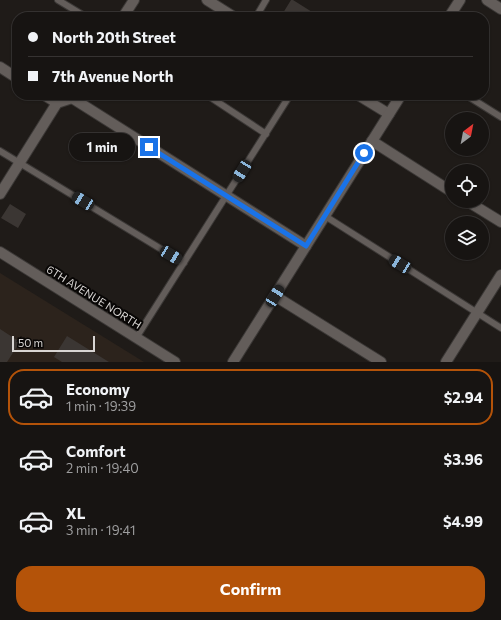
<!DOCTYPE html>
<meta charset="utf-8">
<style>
body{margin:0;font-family:Commissioner,sans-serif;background:#242120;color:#f1f3f6;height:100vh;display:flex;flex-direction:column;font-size:15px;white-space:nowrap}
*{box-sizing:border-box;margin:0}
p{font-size:13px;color:#9e9e9f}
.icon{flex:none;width:22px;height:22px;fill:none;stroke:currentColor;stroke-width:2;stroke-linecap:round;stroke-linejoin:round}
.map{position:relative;height:362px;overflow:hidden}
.details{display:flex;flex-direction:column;background:#171412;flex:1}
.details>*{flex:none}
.banner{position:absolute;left:12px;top:12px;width:477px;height:88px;border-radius:16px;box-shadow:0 1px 3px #0004,0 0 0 1px #363332;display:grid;align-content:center;height:88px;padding:0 16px;background:#171412}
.needle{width:26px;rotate:32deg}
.tools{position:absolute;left:445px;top:112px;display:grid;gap:8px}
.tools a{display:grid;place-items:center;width:44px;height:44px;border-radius:50%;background:#171412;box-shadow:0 1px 3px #0004,0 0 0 1px #363332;font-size:20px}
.scale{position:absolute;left:12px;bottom:10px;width:83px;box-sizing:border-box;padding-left:4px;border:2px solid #d8d5d3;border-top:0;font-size:11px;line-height:14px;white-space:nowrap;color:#d8d5d3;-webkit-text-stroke:3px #080605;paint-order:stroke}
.end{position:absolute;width:18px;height:18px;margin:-9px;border:5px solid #1a73e8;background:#fff;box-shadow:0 0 0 2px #fff}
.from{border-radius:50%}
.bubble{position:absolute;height:28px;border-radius:14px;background:#171412;box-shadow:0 1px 3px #0004,0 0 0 1px #363332;font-size:13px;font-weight:700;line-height:28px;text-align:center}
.car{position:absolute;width:12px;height:24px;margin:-12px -6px;border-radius:5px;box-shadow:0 0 3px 1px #0007;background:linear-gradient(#222 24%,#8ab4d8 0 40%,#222 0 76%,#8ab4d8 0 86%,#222 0)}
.banner b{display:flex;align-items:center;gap:14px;height:38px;font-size:15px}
.banner b+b{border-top:1px solid #363332}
.banner i{width:10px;height:10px;background:#f1f3f6}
ul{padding:7px 0 0;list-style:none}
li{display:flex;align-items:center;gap:12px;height:56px;margin:0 8px 6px;padding:0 8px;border:2px solid transparent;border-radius:16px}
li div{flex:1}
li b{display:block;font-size:15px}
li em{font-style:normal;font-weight:700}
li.active{border-color:#b45309}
li>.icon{width:36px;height:36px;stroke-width:1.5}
.action{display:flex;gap:8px;margin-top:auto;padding:8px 16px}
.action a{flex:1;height:46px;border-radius:16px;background:#b45309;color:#fff;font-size:16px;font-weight:700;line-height:46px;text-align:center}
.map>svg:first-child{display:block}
.built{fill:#2c231c}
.building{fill:#3b3633}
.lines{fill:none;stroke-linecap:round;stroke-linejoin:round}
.service-casing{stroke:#3b3836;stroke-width:8}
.minor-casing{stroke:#3b3836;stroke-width:12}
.tertiary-casing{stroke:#3b3836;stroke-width:12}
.service{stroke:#635d5a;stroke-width:6}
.minor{stroke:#635d5a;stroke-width:10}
.tertiary{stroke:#635d5a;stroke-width:10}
.route{stroke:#1a73e8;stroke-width:5}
.labels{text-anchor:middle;stroke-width:4;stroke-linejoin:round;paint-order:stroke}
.street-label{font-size:11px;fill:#d8d5d3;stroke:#080605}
</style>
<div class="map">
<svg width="501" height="362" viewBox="0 0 501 362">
<rect width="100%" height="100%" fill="#1f1b18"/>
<path class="built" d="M 0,273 L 144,362 L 0,362 Z"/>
<path class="building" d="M 291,0 L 293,0 L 320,17 L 290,17 L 283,13 Z
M 10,204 L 26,214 L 18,228 L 1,218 Z
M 0,329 L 20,342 L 7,362 L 0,362 Z
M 67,336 L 109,362 L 62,362 L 54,357 Z"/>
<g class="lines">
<g class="service-casing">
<path id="service" d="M 58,0 L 86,17
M 256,17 L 266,0
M 207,95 L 266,134
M 466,95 L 501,117
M 0,151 L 184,263
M 325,216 L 501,328
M 136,338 L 290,95"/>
</g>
<g class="minor-casing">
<path id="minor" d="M 207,0 L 234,17
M 487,0 L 501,9
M 123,17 L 134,0
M 0,67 L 17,78
M 44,95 L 57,103 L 72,98 L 306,246
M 358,95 L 389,114
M 372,141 L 452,192
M 0,194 L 57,103
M 467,201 L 501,222
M 0,252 L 175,362
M 275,296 L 381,362
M 446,362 L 501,275"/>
</g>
<g class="tertiary-casing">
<path id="tertiary" d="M 449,17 L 460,0
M 233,362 L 401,95"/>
</g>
<use href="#service" class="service"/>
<use href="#minor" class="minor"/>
<use href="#tertiary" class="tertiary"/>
</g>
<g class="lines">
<path class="route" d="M 149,147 L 306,246 L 364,153"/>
</g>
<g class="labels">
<g class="street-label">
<text transform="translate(94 297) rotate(32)" y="4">6TH AVENUE NORTH</text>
</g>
</g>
</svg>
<div class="tools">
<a><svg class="needle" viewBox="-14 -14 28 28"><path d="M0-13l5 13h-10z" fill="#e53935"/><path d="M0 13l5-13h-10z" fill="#9e9e9f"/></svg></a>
<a><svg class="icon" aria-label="locate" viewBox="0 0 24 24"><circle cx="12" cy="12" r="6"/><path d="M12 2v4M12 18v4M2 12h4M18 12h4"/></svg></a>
<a><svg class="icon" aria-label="layers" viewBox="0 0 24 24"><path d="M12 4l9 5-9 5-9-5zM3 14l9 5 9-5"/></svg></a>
</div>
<div class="scale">50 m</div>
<i class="end from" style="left:364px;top:153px"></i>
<i class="end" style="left:149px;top:147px"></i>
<div class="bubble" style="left:69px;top:133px;width:66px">1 min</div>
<i class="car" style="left:242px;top:171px;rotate:212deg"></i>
<i class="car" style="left:83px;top:201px;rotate:301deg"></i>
<i class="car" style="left:171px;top:255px;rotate:121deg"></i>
<i class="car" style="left:400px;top:264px;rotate:302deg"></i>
<i class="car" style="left:275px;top:296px;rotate:32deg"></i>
<div class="banner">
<b><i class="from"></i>North 20th Street</b>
<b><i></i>7th Avenue North</b>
</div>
</div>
<section class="details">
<ul>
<li class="active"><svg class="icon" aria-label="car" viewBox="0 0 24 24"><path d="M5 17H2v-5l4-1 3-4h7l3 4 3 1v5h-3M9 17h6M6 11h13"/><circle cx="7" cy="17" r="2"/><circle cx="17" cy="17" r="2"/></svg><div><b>Economy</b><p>1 min · 19:39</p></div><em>$2.94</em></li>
<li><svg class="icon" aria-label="car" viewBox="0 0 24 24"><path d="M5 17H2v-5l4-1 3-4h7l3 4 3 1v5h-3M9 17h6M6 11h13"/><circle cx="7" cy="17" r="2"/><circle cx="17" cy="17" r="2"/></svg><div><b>Comfort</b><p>2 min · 19:40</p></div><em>$3.96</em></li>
<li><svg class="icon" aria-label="car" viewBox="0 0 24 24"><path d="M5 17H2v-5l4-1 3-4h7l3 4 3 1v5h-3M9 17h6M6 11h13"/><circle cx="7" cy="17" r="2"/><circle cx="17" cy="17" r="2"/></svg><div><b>XL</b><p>3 min · 19:41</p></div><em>$4.99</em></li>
</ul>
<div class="action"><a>Confirm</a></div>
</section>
